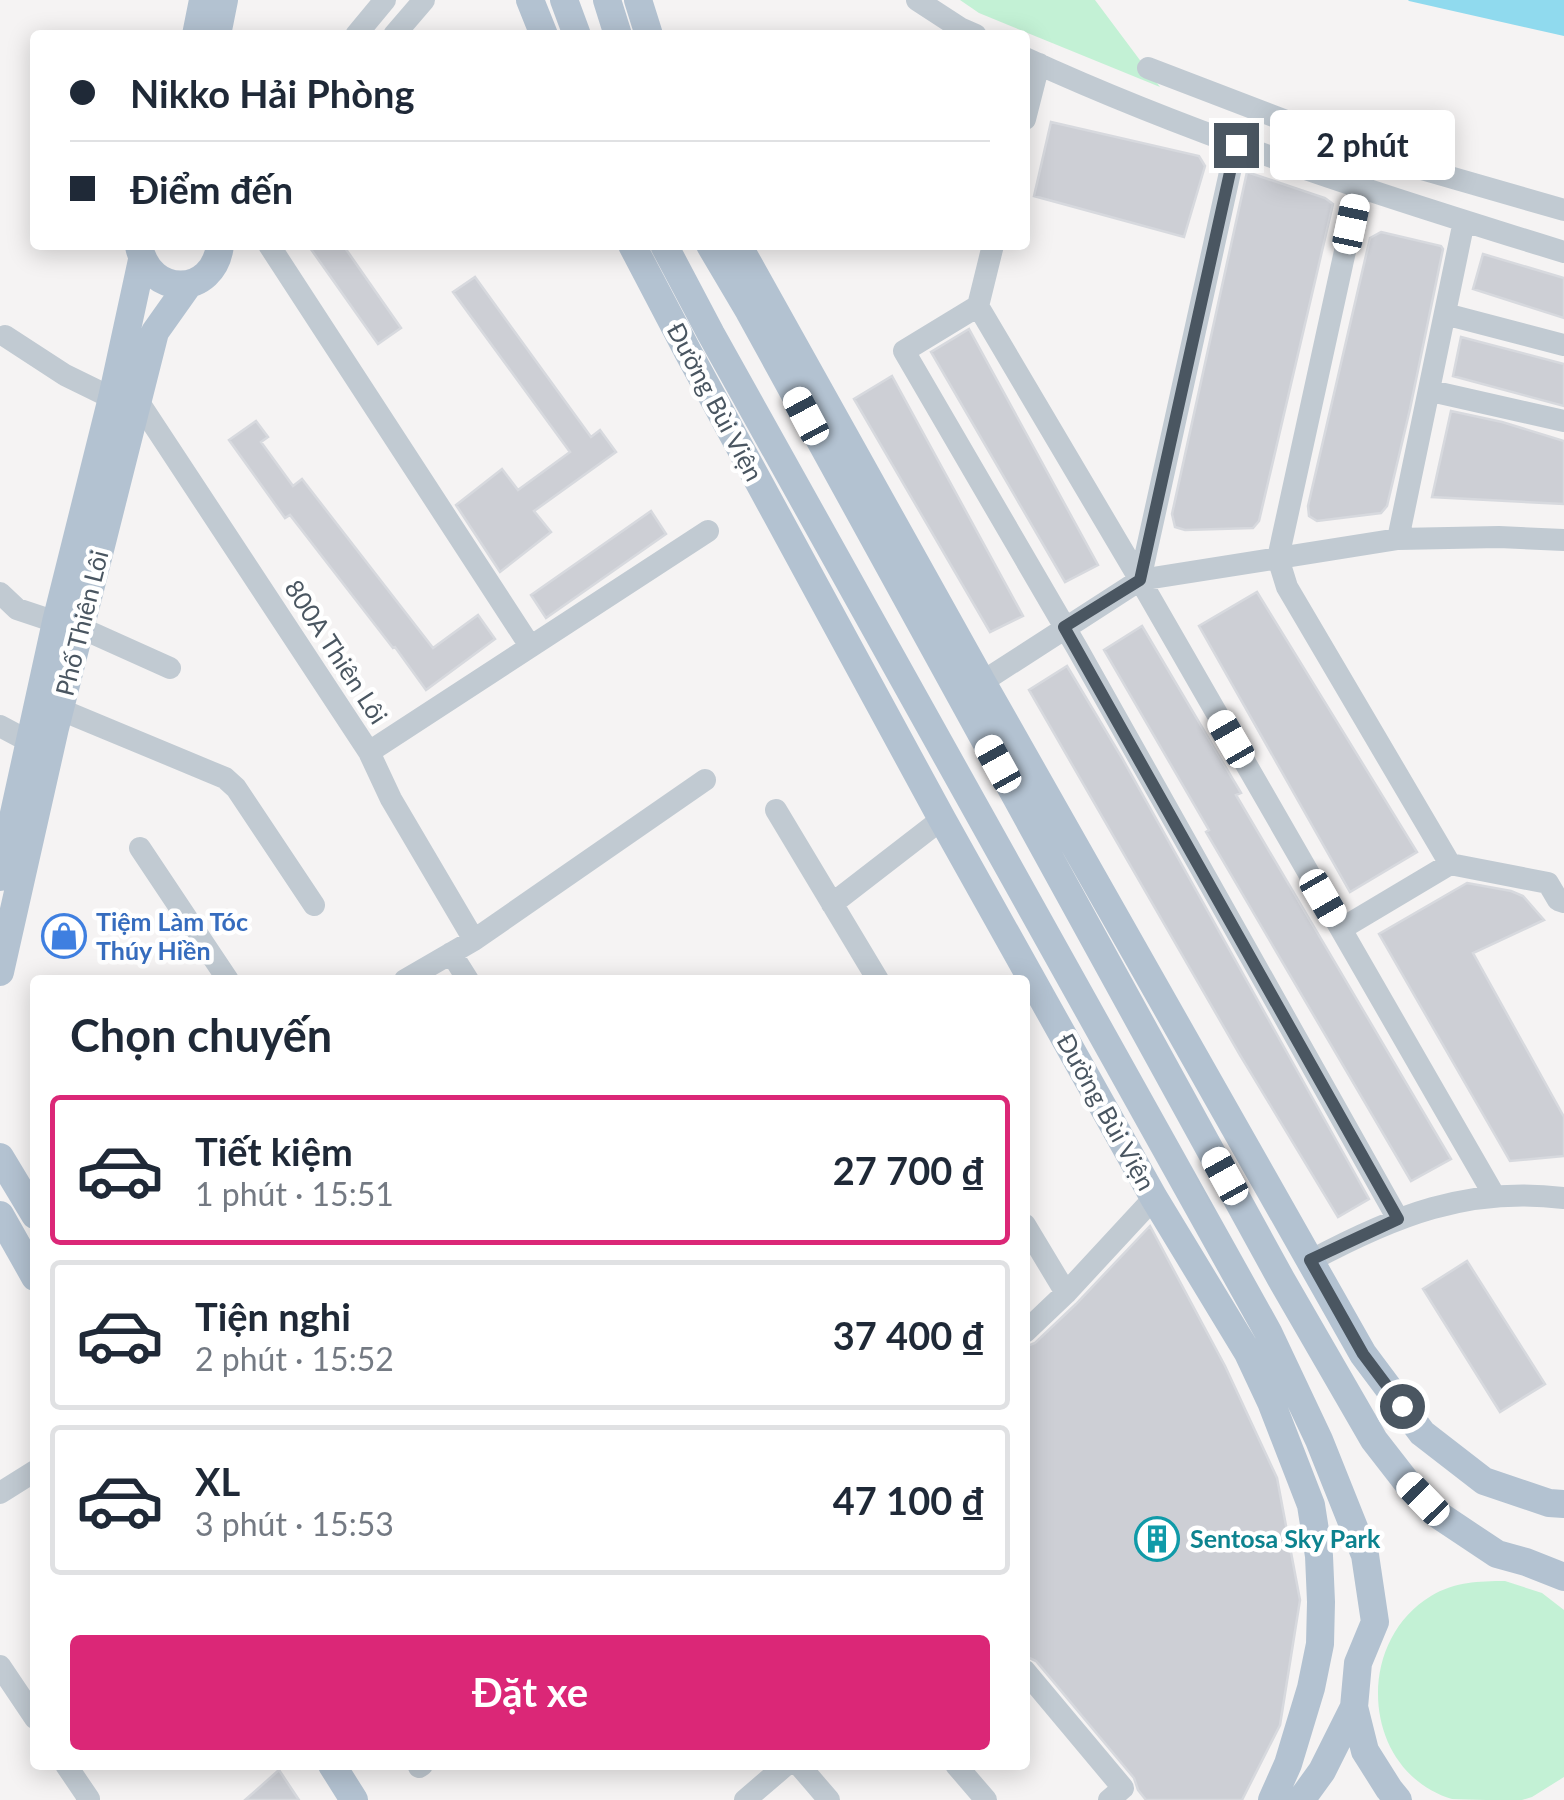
<!DOCTYPE html>
<html lang="vi">
<meta charset="utf-8">
<style>
body{margin:0;font-family:Lato,sans-serif;background:#f6f6f7;color:#1f2937;height:100vh;display:flex;flex-direction:column;font-size:38px;white-space:nowrap}
*{box-sizing:border-box;margin:0}
p{font-size:32px;color:#747a83}
.icon{flex:none;width:55px;height:55px;fill:none;stroke:currentColor;stroke-width:2;stroke-linecap:round;stroke-linejoin:round}
.map{position:relative;flex:1;overflow:hidden}
.details{position:absolute;left:30px;top:975px;width:1000px;height:795px;display:flex;flex-direction:column;background:#fff;border-radius:10px;box-shadow:0 5px 25px #0003}
.details>*{flex:none}
.top-card{position:absolute;left:30px;top:30px;width:1000px;height:220px;border-radius:10px;box-shadow:0 5px 25px #0003;display:grid;align-content:center;height:220px;padding:0 40px;background:#fff}
.end{position:absolute;width:45px;height:45px;margin:-22px;border:12px solid #4a5661;background:#fff;box-shadow:0 0 0 5px #fff}
.from{border-radius:50%}
.bubble{position:absolute;height:70px;border-radius:10px;background:#fff;box-shadow:0 5px 25px #0003;font-size:32px;font-weight:700;line-height:70px;text-align:center}
.car{position:absolute;width:30px;height:60px;margin:-30px -15px;border-radius:12px;box-shadow:0 0 8px 2px #0007;background:linear-gradient(#fff 24%,#345 0 40%,#fff 0 76%,#345 0 86%,#fff 0)}
.top-card b{display:flex;align-items:center;gap:35px;height:95px;font-size:38px}
.top-card b+b{border-top:2px solid #e0e1e3}
.top-card i{width:25px;height:25px;background:#1f2937}
ul{padding:0;list-style:none}
li{display:flex;align-items:center;gap:30px;height:150px;margin:0 20px 15px;padding:0 20px;border:5px solid #e0e1e3;border-radius:10px}
li div{flex:1}
li b{display:block;font-size:38px}
li em{font-style:normal;font-weight:700}
li.current{border-color:#db2777}
li>.icon{width:90px;height:90px;stroke-width:1.5}
h2{padding:0 40px;font-size:45px;line-height:120px}
.cta{display:flex;gap:20px;margin-top:auto;padding:20px 40px}
.cta a{flex:1;height:115px;border-radius:10px;background:#db2777;color:#fff;font-size:40px;font-weight:700;line-height:115px;text-align:center}
.map>svg:first-child{display:block}
.green{fill:#c3f1d5}
.water{fill:#90daee}
.building{fill:#cdcfd5;stroke:#d7d9de;stroke-width:2.5}
.lines{fill:none;stroke-linecap:round;stroke-linejoin:round}
.minor{stroke:#c1cad2;stroke-width:22}
.major{stroke:#b3c2d1;stroke-width:28}
.route{stroke:#4a5661;stroke-width:12}
.labels{text-anchor:middle;stroke-width:9;stroke-linejoin:round;paint-order:stroke}
.street-label{font-size:25px;fill:#4a5661;stroke:#fff}
.shop-label{font-size:25px;font-weight:bold;fill:#366cbe;stroke:#fff;text-anchor:start}
.culture-label{font-size:25px;font-weight:bold;fill:#0d838f;stroke:#fff;text-anchor:start}
</style>
<div class="map">
<svg width="1564" height="1800" viewBox="0 0 1564 1800">
<rect width="100%" height="100%" fill="#f5f3f3"/>
<path class="green" d="M 960,0 L 1095,0 L 1160,87 L 979,13 Z
M 1505,1581 L 1542,1593 L 1564,1610 L 1564,1777 L 1532,1797 L 1522,1800 C 1502,1800 1470,1800 1452,1799 C 1362,1772 1353,1643 1431,1596 C 1454,1582 1479,1581 1505,1581 Z"/>
<path class="water" d="M 1408,0 L 1564,0 L 1564,36 L 1409,1 Z"/>
<path class="building" d="M 1051,122 L 1199,156 L 1205,166 L 1184,237 L 1034,196 Z
M 1247,172 L 1325,198 L 1333,204 L 1259,521 L 1253,528 L 1185,530 L 1175,527 L 1172,514 Z
M 1381,232 L 1441,246 L 1443,249 L 1410,409 L 1387,506 L 1381,513 L 1317,521 L 1309,516 L 1308,506 L 1370,238 Z
M 308,245 L 343,245 L 401,328 L 378,344 Z
M 1483,254 L 1564,278 L 1564,318 L 1473,289 Z
M 475,277 L 591,437 L 600,430 L 616,452 L 534,511 L 551,532 L 500,572 L 456,505 L 502,469 L 518,490 L 570,452 L 453,292 Z
M 969,329 L 1098,565 L 1065,582 L 931,352 Z
M 1461,337 L 1564,364 L 1564,406 L 1453,376 Z
M 892,376 L 1023,616 L 990,632 L 854,399 Z
M 1451,411 L 1502,422 L 1564,441 L 1564,504 L 1432,497 Z
M 256,421 L 268,437 L 261,442 L 293,486 L 302,479 L 433,648 L 478,615 L 495,639 L 426,690 L 395,647 L 393,648 L 290,515 L 285,518 L 229,440 Z
M 651,511 L 666,534 L 546,618 L 531,595 Z
M 1257,592 L 1417,852 L 1350,892 L 1199,626 Z
M 1142,626 L 1241,793 L 1236,795 L 1451,1159 L 1411,1181 L 1206,832 L 1209,830 L 1104,650 Z
M 1067,666 L 1122,758 L 1369,1199 L 1338,1217 L 1240,1055 L 1029,690 Z
M 1467,883 L 1511,891 L 1523,896 L 1544,920 L 1473,953 L 1564,1117 L 1564,1156 L 1510,1161 L 1379,934 Z
M 1150,1226 L 1225,1366 L 1277,1478 L 1300,1600 L 1280,1725 L 1242,1800 L 1146,1800 L 1138,1790 L 1134,1778 L 1036,1661 L 1025,1656 L 1025,1347 L 1035,1343 L 1076,1304 Z
M 1467,1261 L 1545,1384 L 1500,1412 L 1423,1289 Z
M 279,1770 L 299,1800 L 245,1800 Z"/>
<g class="lines">
<path class="minor" d="M 917,0 L 960,28 L 976,35
M 356,35 L 385,0
M 394,35 L 424,0
M 1025,58 C 1199,138 1382,196 1564,252
M 1148,68 L 1380,157 L 1564,210
M 1025,119 L 1039,64
M 269,245 L 530,646
M 993,245 L 978,306 L 1140,580 L 1494,1195
M 978,306 L 904,351 L 1077,648 L 1398,1219
M 1445,314 L 1564,345
M 5,336 L 65,375 L 112,398 L 138,401 L 369,752 L 391,799 L 474,940
M 1431,391 L 1564,421
M 1398,539 L 1464,221
M 1140,580 L 1236,145
M 0,593 L 17,609 L 56,622
M 81,628 L 170,668
M 982,682 L 1140,580 L 1398,539 L 1499,537 L 1564,540
M 59,709 L 225,778 L 236,788 L 314,905
M 0,726 L 30,742
M 369,752 L 708,531
M 776,810 L 878,980
M 140,848 L 228,980
M 1450,864 L 1548,883 L 1558,900 L 1564,902
M 832,904 L 942,819
M 1341,929 L 1450,864 L 1287,587 L 1278,558 L 1359,187
M 451,953 L 468,980
M 405,980 L 474,940 L 705,780
M 1025,1225 L 1066,1293
M 1310,1261 C 1394,1216 1468,1186 1564,1198
M 1025,1332 L 1066,1293 L 1154,1198
M 0,1493 L 35,1471
M 0,1666 L 35,1718
M 1025,1671 L 1123,1788 L 1109,1800
M 66,1765 L 89,1799 L 87,1800
M 799,1765 L 829,1800
M 956,1765 L 986,1800
M 419,1767 L 422,1765
M 745,1800 L 786,1765"/>
<path class="major" d="M 530,0 L 544,35
M 564,0 L 577,35
M 607,0 L 618,35
M 638,0 L 649,35
M 196,35 L 203,0
M 217,35 L 224,0
M 632,245 L 688,352 L 942,819 L 1154,1198 L 1248,1353 L 1271,1402 L 1311,1505 L 1319,1556 L 1321,1602 L 1320,1644 L 1311,1688 L 1288,1764 L 1272,1800
M 664,245 L 711,334 L 1268,1332 L 1319,1440 L 1365,1555 L 1375,1622 L 1358,1663 L 1354,1707 L 1365,1751 L 1389,1789 L 1398,1800
M 710,245 L 749,311 L 1281,1279 L 1374,1440 L 1409,1485 L 1437,1514 L 1497,1554 L 1526,1562 L 1564,1577
M 738,245 L 982,682 L 1363,1354 L 1422,1433 L 1484,1481 L 1549,1503 L 1564,1504
M 139,246 C 149,298 214,297 220,245
M 0,877 L 56,622 L 112,398 L 142,260
M 0,972 L 55,728 L 155,332 L 189,284
M 0,1157 L 35,1215
M 0,1215 L 35,1277
M 332,1765 L 354,1800
M 1301,1800 L 1322,1771 L 1354,1707"/>
</g>
<g class="lines">
<path class="route" d="M 1236,145 L 1140,580 L 1064,627 L 1398,1219 L 1310,1260 L 1363,1354 L 1402,1406"/>
</g>
<defs>
<g id="shop-ring" transform="scale(2.25)"><circle r="9.5" fill="#fff" stroke="#3f7fe0" stroke-width="1.5"/><path d="M-5-2.5h2.3a2.7 3.5 0 0 1 5.4 0H5L5.5 6h-11ZM-1.5-2.5h3a1.5 2.3 0 0 0-3 0Z" fill="#3f7fe0"/></g>
<g id="building-ring" transform="scale(2.25)"><circle r="9.5" fill="#fff" stroke="#0f9aa8" stroke-width="1.5"/><path d="M-4-6H4V6H1V3H-1V6H-4ZM-2.5-4.3h1.7v1.8h-1.7ZM.8-4.3h1.7v1.8H.8ZM-2.5-1h1.7V.8h-1.7ZM.8-1h1.7V.8H.8Z" fill="#0f9aa8"/></g>
</defs>
<g fill-rule="evenodd">
<use href="#shop-ring" x="64" y="936"/>
<use href="#building-ring" x="1157" y="1539"/>
</g>
<g class="labels">
<g class="street-label">
<text transform="translate(715 402) rotate(62)" y="9">Đường Bùi Viện</text>
<text transform="translate(82 623) rotate(-76)" y="9">Phố Thiên Lôi</text>
<text transform="translate(336 652) rotate(57)" y="9">800A Thiên Lôi</text>
<text transform="translate(1106 1112) rotate(61)" y="9">Đường Bùi Viện</text>
</g>
<g class="shop-label">
<text x="96" y="931">Tiệm Làm Tóc<tspan x="96" dy="29">Thúy Hiền</tspan></text>
</g>
<g class="culture-label">
<text x="1190" y="1548">Sentosa Sky Park</text>
</g>
</g>
</svg>
<i class="end from" style="left:1402px;top:1406px"></i>
<i class="end" style="left:1236px;top:145px"></i>
<div class="bubble" style="left:1270px;top:110px;width:185px">2 phút</div>
<i class="car" style="left:1351px;top:224px;rotate:12deg"></i>
<i class="car" style="left:806px;top:416px;rotate:332deg"></i>
<i class="car" style="left:1231px;top:739px;rotate:330deg"></i>
<i class="car" style="left:998px;top:764px;rotate:331deg"></i>
<i class="car" style="left:1323px;top:898px;rotate:150deg"></i>
<i class="car" style="left:1225px;top:1176px;rotate:331deg"></i>
<i class="car" style="left:1423px;top:1499px;rotate:316deg"></i>
<div class="top-card">
<b><i class="from"></i>Nikko Hải Phòng</b>
<b><i></i>Điểm đến</b>
</div>
<section class="details">
<h2>Chọn chuyến</h2>
<ul>
<li class="current"><svg class="icon" aria-label="car" viewBox="0 0 24 24"><path d="M5 17H2v-5l4-1 3-4h7l3 4 3 1v5h-3M9 17h6M6 11h13"/><circle cx="7" cy="17" r="2"/><circle cx="17" cy="17" r="2"/></svg><div><b>Tiết kiệm</b><p>1 phút · 15:51</p></div><em>27 700 ₫</em></li>
<li><svg class="icon" aria-label="car" viewBox="0 0 24 24"><path d="M5 17H2v-5l4-1 3-4h7l3 4 3 1v5h-3M9 17h6M6 11h13"/><circle cx="7" cy="17" r="2"/><circle cx="17" cy="17" r="2"/></svg><div><b>Tiện nghi</b><p>2 phút · 15:52</p></div><em>37 400 ₫</em></li>
<li><svg class="icon" aria-label="car" viewBox="0 0 24 24"><path d="M5 17H2v-5l4-1 3-4h7l3 4 3 1v5h-3M9 17h6M6 11h13"/><circle cx="7" cy="17" r="2"/><circle cx="17" cy="17" r="2"/></svg><div><b>XL</b><p>3 phút · 15:53</p></div><em>47 100 ₫</em></li>
</ul>
<div class="cta"><a>Đặt xe</a></div>
</section>
</div>
